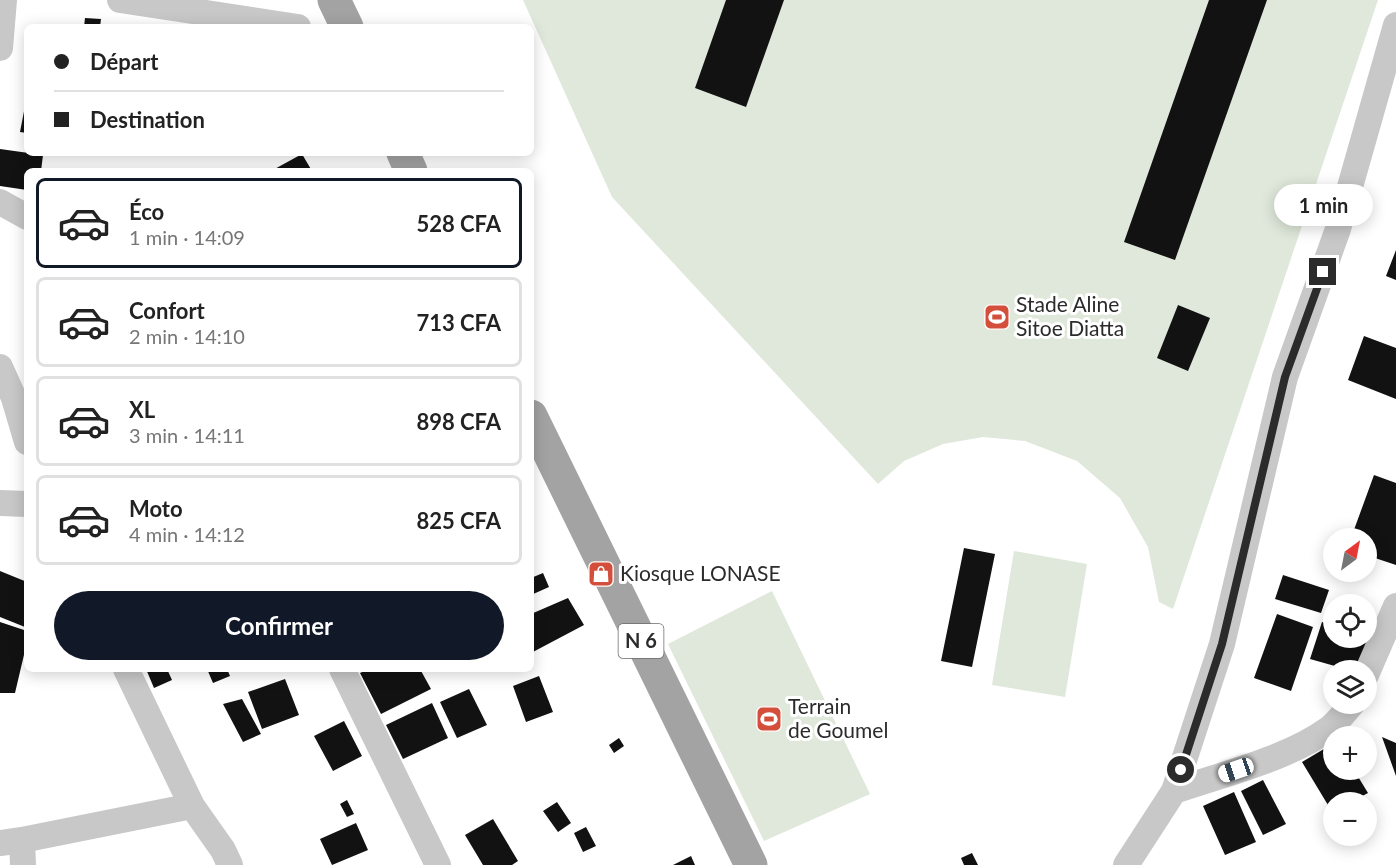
<!DOCTYPE html>
<html lang="fr">
<meta charset="utf-8">
<style>
body{margin:0;font-family:Lato,sans-serif;background:#f6f6f6;color:#222;height:100vh;display:flex;flex-direction:column;font-size:22px;white-space:nowrap}
*{box-sizing:border-box;margin:0}
p{font-size:20px;color:#767676}
.icon{flex:none;width:33px;height:33px;fill:none;stroke:currentColor;stroke-width:2;stroke-linecap:round;stroke-linejoin:round}
.map{position:relative;flex:1;overflow:hidden}
.side{position:absolute;left:24px;top:168px;width:510px;height:504px;display:flex;flex-direction:column;background:#fff;border-radius:9px;box-shadow:0 3px 15px #0003}
.side>*{flex:none}
.guide{position:absolute;left:24px;top:24px;width:510px;height:132px;border-radius:9px;box-shadow:0 3px 15px #0003;display:grid;align-content:center;height:132px;padding:0 30px;background:#fff}
.needle{width:39px;rotate:32deg}
.buttons{position:absolute;left:1323px;top:528px;display:grid;gap:12px}
.buttons a{display:grid;place-items:center;width:54px;height:54px;border-radius:50%;background:#fff;box-shadow:0 3px 15px #0003;font-size:30px}
.end{position:absolute;width:27px;height:27px;margin:-14px;border:8px solid #2b2b2b;background:#fff;box-shadow:0 0 0 3px #fff}
.from{border-radius:50%}
.bubble{position:absolute;height:42px;border-radius:21px;background:#fff;box-shadow:0 3px 15px #0003;font-size:20px;font-weight:700;line-height:42px;text-align:center}
.car{position:absolute;width:18px;height:36px;margin:-18px -9px;border-radius:8px;box-shadow:0 0 4px 2px #0007;background:linear-gradient(#fff 24%,#345 0 40%,#fff 0 76%,#345 0 86%,#fff 0)}
.guide b{display:flex;align-items:center;gap:21px;height:57px;font-size:22px}
.guide b+b{border-top:2px solid #e0e0e0}
.guide i{width:15px;height:15px;background:#222}
ul{padding:10px 0 0;list-style:none}
li{display:flex;align-items:center;gap:18px;height:90px;margin:0 12px 9px;padding:0 18px;border:3px solid #e0e0e0;border-radius:9px}
li div{flex:1}
li b{display:block;font-size:22px}
li em{font-style:normal;font-weight:700}
li.selected{border-color:#111827}
li>.icon{width:54px;height:54px;stroke-width:1.5}
.action{display:flex;gap:12px;margin-top:auto;padding:12px 30px}
.action a{flex:1;height:69px;border-radius:36px;background:#111827;color:#fff;font-size:24px;font-weight:700;line-height:69px;text-align:center}
.map>svg:first-child{display:block}
.green{fill:#dfe8da}
.building{fill:#121212}
.lines{fill:none;stroke-linecap:round;stroke-linejoin:round}
.minor{stroke:#c8c8c8;stroke-width:26}
.major{stroke:#a3a3a3;stroke-width:33}
.route{stroke:#2b2b2b;stroke-width:8}
.labels{text-anchor:middle;stroke-width:6;stroke-linejoin:round;paint-order:stroke}
.shield{fill:#fff;stroke:#6b6b6b;stroke-width:1.5}
.shield-label{font-size:20px;font-weight:bold;fill:#2b2b2b}
.poi-label{font-size:21px;fill:#2b2b2b;stroke:#fff;text-anchor:start}
</style>
<div class="map">
<svg width="1396" height="865" viewBox="0 0 1396 865">
<rect width="100%" height="100%" fill="#fff"/>
<path class="green" d="M 523,0 L 1378,0 L 1173,609 L 1159,602 L 1148,547 L 1120,498 L 1077,461 L 1025,441 L 983,437 L 943,444 L 904,461 L 878,484 L 612,197 Z
M 1014,551 L 1087,564 L 1065,697 L 992,685 Z
M 772,591 L 870,794 L 764,841 L 668,644 Z"/>
<path class="building" d="M 726,0 L 784,0 L 746,107 L 695,88 Z
M 1209,0 L 1267,0 L 1175,260 L 1124,242 Z
M 85,18 L 101,19 L 100,27 L 84,27 Z
M 26,101 L 27,101 L 27,133 L 20,132 Z
M 0,149 L 43,155 L 41,171 L 27,171 L 27,190 L 0,186 Z
M 302,154 L 312,171 L 271,171 Z
M 1396,250 L 1396,280 L 1386,276 Z
M 1178,305 L 1210,318 L 1188,371 L 1157,358 Z
M 1364,336 L 1396,348 L 1396,399 L 1348,380 Z
M 1374,475 L 1396,483 L 1396,565 L 1366,555 L 1366,538 L 1351,538 Z
M 964,548 L 995,554 L 972,667 L 941,661 Z
M 0,571 L 27,582 L 25,627 L 0,617 Z
M 543,573 L 549,587 L 531,595 L 531,578 Z
M 1283,575 L 1329,590 L 1321,613 L 1275,599 Z
M 568,598 L 584,625 L 531,653 L 531,614 Z
M 1277,614 L 1313,627 L 1291,691 L 1254,678 Z
M 0,622 L 27,631 L 27,642 L 15,693 L 0,693 Z
M 1322,622 L 1334,625 L 1334,638 L 1366,638 L 1366,635 L 1372,637 L 1362,670 L 1349,670 L 1310,659 Z
M 146,669 L 167,669 L 172,680 L 154,688 Z
M 207,669 L 227,669 L 230,676 L 213,683 Z
M 369,669 L 420,669 L 431,689 L 381,714 L 360,673 Z
M 539,676 L 553,712 L 526,722 L 513,686 Z
M 285,679 L 299,715 L 262,729 L 248,692 Z
M 469,689 L 487,725 L 457,738 L 440,702 Z
M 242,699 L 261,734 L 243,742 L 223,704 Z
M 432,703 L 448,738 L 403,759 L 386,725 Z
M 344,721 L 362,756 L 333,771 L 314,736 Z
M 1382,737 L 1396,743 L 1396,776 Z
M 619,738 L 624,746 L 614,753 L 609,745 Z
M 1334,743 L 1334,770 L 1354,770 L 1368,793 L 1351,802 L 1334,802 L 1334,815 L 1302,762 Z
M 1263,780 L 1286,824 L 1263,835 L 1241,791 Z
M 1234,792 L 1256,842 L 1225,855 L 1203,806 Z
M 347,800 L 354,814 L 347,817 L 340,804 Z
M 557,802 L 571,823 L 558,832 L 543,811 Z
M 493,819 L 518,861 L 512,865 L 483,865 L 465,835 Z
M 356,823 L 368,850 L 332,865 L 320,839 Z
M 586,827 L 596,846 L 583,852 L 574,833 Z
M 972,853 L 978,865 L 964,865 L 961,858 Z
M 691,856 L 695,865 L 673,865 Z"/>
<g class="lines">
<path class="minor" d="M 120,0 L 298,27
M 0,48 L 4,0
M 0,202 L 27,217
M 0,367 L 14,398 L 27,442
M 0,503 L 27,504
M 126,669 L 192,806 L 223,850 L 230,865
M 342,669 L 438,865
M 1366,675 L 1396,606
M 1174,791 C 1223,774 1288,759 1330,728 C 1338,721 1345,712 1352,704
M 22,840 L 23,865
M 0,843 L 22,840 L 192,806
M 1126,865 L 1174,791 L 1222,644 L 1285,377 L 1338,229 L 1396,25"/>
<path class="major" d="M 334,0 L 347,27
M 403,153 L 411,171
M 531,416 L 751,865"/>
</g>
<g class="lines">
<path class="route" d="M 1181,770 L 1222,644 L 1285,377 L 1323,272"/>
</g>
<defs>
<g id="stadium-square" transform="scale(1.35)"><rect x="-9" y="-9" width="18" height="18" rx="4" fill="#d44e3c" stroke="#fff"/><path d="M0-5a6.5 5 0 1 0 0 10a6.5 5 0 1 0 0-10ZM-3.5-1.8h7v3.6h-7Z" fill="#fff"/></g>
<g id="shop-square" transform="scale(1.35)"><rect x="-9" y="-9" width="18" height="18" rx="4" fill="#d44e3c" stroke="#fff"/><path d="M-5-2.5h2.3a2.7 3.5 0 0 1 5.4 0H5L5.5 6h-11ZM-1.5-2.5h3a1.5 2.3 0 0 0-3 0Z" fill="#fff"/></g>
</defs>
<g fill-rule="evenodd">
<use href="#stadium-square" x="997" y="317"/>
<use href="#shop-square" x="601" y="574"/>
<use href="#stadium-square" x="769" y="719"/>
</g>
<g class="labels">
<rect class="shield" x="618.5" y="624" width="45" height="34" rx="4.5"/>
<g class="shield-label">
<text x="641" y="648">N 6</text>
</g>
<g class="poi-label">
<text x="1016" y="312">Stade Aline<tspan x="1016" dy="24">Sitoe Diatta</tspan></text>
<text x="620" y="581">Kiosque LONASE</text>
<text x="788" y="714">Terrain<tspan x="788" dy="24">de Goumel</tspan></text>
</g>
</g>
</svg>
<div class="buttons">
<a><svg class="needle" viewBox="-14 -14 28 28"><path d="M0-13l5 13h-10z" fill="#e53935"/><path d="M0 13l5-13h-10z" fill="#767676"/></svg></a>
<a><svg class="icon" aria-label="locate" viewBox="0 0 24 24"><circle cx="12" cy="12" r="6"/><path d="M12 2v4M12 18v4M2 12h4M18 12h4"/></svg></a>
<a><svg class="icon" aria-label="layers" viewBox="0 0 24 24"><path d="M12 4l9 5-9 5-9-5zM3 14l9 5 9-5"/></svg></a>
<a>+</a>
<a>−</a>
</div>
<i class="end from" style="left:1181px;top:770px"></i>
<i class="end" style="left:1323px;top:272px"></i>
<div class="bubble" style="left:1274px;top:184px;width:99px">1 min</div>
<i class="car" style="left:1236px;top:770px;rotate:251deg"></i>
<div class="guide">
<b><i class="from"></i>Départ</b>
<b><i></i>Destination</b>
</div>
<section class="side">
<ul>
<li class="selected"><svg class="icon" aria-label="car" viewBox="0 0 24 24"><path d="M5 17H2v-5l4-1 3-4h7l3 4 3 1v5h-3M9 17h6M6 11h13"/><circle cx="7" cy="17" r="2"/><circle cx="17" cy="17" r="2"/></svg><div><b>Éco</b><p>1 min · 14:09</p></div><em>528 CFA</em></li>
<li><svg class="icon" aria-label="car" viewBox="0 0 24 24"><path d="M5 17H2v-5l4-1 3-4h7l3 4 3 1v5h-3M9 17h6M6 11h13"/><circle cx="7" cy="17" r="2"/><circle cx="17" cy="17" r="2"/></svg><div><b>Confort</b><p>2 min · 14:10</p></div><em>713 CFA</em></li>
<li><svg class="icon" aria-label="car" viewBox="0 0 24 24"><path d="M5 17H2v-5l4-1 3-4h7l3 4 3 1v5h-3M9 17h6M6 11h13"/><circle cx="7" cy="17" r="2"/><circle cx="17" cy="17" r="2"/></svg><div><b>XL</b><p>3 min · 14:11</p></div><em>898 CFA</em></li>
<li><svg class="icon" aria-label="car" viewBox="0 0 24 24"><path d="M5 17H2v-5l4-1 3-4h7l3 4 3 1v5h-3M9 17h6M6 11h13"/><circle cx="7" cy="17" r="2"/><circle cx="17" cy="17" r="2"/></svg><div><b>Moto</b><p>4 min · 14:12</p></div><em>825 CFA</em></li>
</ul>
<div class="action"><a>Confirmer</a></div>
</section>
</div>
